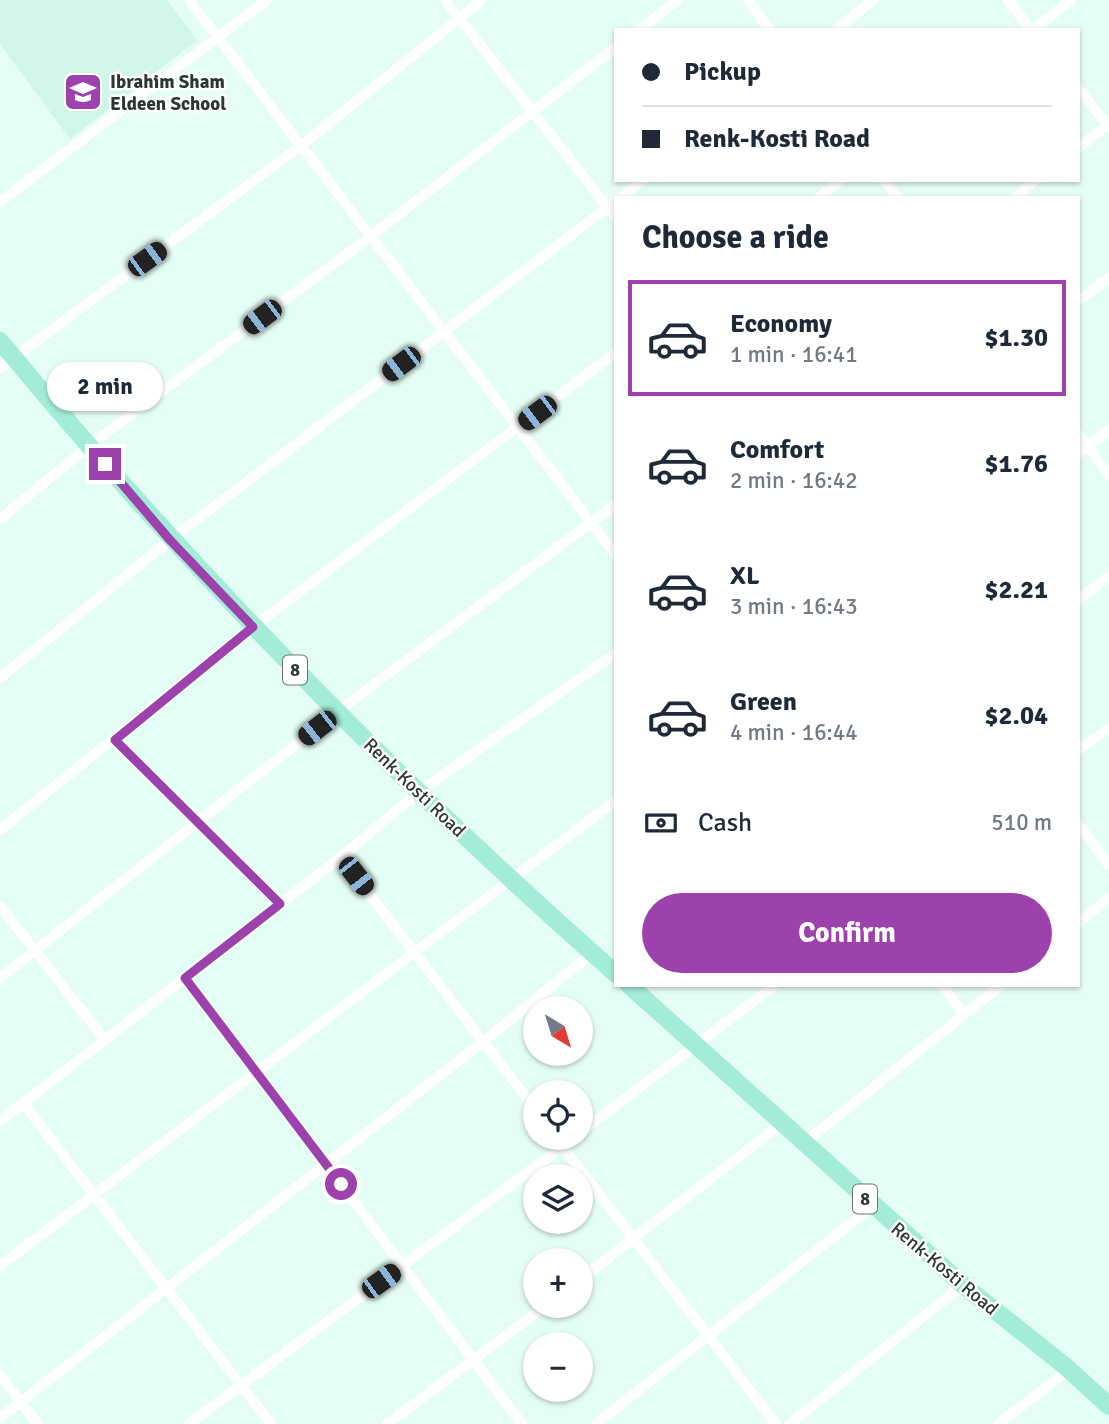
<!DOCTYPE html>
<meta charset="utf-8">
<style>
body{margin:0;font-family:Signika,sans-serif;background:#f6f6f7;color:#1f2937;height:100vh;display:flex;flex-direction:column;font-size:26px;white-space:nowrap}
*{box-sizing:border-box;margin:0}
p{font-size:23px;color:#747a83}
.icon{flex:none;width:38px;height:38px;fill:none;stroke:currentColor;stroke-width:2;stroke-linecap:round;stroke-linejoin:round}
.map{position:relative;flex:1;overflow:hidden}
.side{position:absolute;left:614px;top:196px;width:466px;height:791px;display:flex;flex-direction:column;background:#fff;border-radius:0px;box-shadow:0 2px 5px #0004}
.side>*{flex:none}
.hud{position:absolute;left:614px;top:28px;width:466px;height:154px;border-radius:0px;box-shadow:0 2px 5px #0004;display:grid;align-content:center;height:154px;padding:0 28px;background:#fff}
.needle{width:46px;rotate:142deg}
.tools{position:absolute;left:523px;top:996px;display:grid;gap:14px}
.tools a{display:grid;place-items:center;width:70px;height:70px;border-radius:50%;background:#fff;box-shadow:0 2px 5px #0004;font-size:35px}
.end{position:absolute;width:32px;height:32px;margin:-16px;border:9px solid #9d42ac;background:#fff;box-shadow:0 0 0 4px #fff}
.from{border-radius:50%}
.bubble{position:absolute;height:49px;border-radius:24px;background:#fff;box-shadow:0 2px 5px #0004;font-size:23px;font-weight:800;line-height:49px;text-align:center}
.car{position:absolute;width:21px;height:42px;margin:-21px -10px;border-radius:9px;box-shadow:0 0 5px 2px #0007;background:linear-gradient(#222 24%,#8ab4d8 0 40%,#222 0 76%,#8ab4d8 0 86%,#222 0)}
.hud b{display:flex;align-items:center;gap:24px;height:66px;font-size:26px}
.hud b+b{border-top:2px solid #e0e1e3}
.hud i{width:18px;height:18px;background:#1f2937}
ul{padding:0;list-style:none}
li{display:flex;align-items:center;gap:21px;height:116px;margin:0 14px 10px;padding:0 14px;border:4px solid transparent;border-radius:0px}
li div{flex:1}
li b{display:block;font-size:26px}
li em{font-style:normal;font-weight:800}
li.current{border-color:#9d42ac}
li>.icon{width:63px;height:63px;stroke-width:1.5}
h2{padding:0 28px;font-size:32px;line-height:84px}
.pay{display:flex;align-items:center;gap:18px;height:77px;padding:0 28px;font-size:26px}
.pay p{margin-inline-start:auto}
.cta{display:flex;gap:14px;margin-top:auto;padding:14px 28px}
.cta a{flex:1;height:80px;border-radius:42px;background:#9d42ac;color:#fff;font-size:28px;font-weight:800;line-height:80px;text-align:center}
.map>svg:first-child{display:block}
.built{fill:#cff6e8}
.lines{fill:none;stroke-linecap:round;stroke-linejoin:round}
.street{stroke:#fff;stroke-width:10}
.primary{stroke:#a3edd8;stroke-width:18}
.route{stroke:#9d42ac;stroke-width:9}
.labels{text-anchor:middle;stroke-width:5;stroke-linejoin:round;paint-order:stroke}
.shield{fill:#fff;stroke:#6b7370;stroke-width:2}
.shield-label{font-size:18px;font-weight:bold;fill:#2b3733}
.poi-label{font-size:19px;font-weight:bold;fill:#2b3733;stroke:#fff;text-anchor:start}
.street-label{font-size:19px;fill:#2b3733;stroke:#fff}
</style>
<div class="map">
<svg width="1109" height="1424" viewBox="0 0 1109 1424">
<rect width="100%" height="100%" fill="#e5fef5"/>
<path class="built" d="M 0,0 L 167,0 L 197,40 L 70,139 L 0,44 Z"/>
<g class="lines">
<path class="street" d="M 189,0 L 616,555
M 445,0 L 616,218
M 748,0 L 770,30
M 1008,0 L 1031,30
M 639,30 L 678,0
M 836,30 L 873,0
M 1033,30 L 1071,0
M 1078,88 L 1109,127
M 1078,148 L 1109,124
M 884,180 L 898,198
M 620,198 L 643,180
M 818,198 L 841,180
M 1014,198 L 1036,180
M 0,202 L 267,0
M 1078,301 L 1109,278
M 0,368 L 302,145 L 482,0
M 1078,434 L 1109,475
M 1078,454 L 1109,430
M 0,519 L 89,446 L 371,236 L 616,47
M 1078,600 L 1109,576
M 0,678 L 170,540 L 616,201
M 115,740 L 280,904
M 1078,750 L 1109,728
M 1078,824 L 1109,865
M 0,830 L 253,627 L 616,352
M 0,906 L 105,1040
M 1078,923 L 1109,898
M 0,978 L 337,712 L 616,504
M 185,978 L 522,1424
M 943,985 L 964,1015
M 23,1103 L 271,1424
M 536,1110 L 341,857 L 420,791 L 616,653
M 0,1121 L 341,857
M 581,1132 L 775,985
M 556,1138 L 776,1424
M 804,1143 L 1001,985
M 0,1266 L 616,800
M 581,1279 L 781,1124
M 0,1375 L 38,1424
M 0,1418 L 484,1041 L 592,953
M 189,1424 L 574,1138
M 387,1424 L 545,1306
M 596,1424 L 873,1206
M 790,1424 L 963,1285
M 998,1424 L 1069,1370"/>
<path class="primary" d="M 0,341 C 188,568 395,779 616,974
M 629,985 L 963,1285 L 1065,1366 L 1109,1406"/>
</g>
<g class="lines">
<path class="route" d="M 105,464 L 170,540 L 253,627 L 115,740 L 280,904 L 185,978 L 341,1184"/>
</g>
<defs>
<g id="school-square" transform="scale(2.0125)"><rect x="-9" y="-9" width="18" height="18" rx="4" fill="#9d42ac" stroke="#fff"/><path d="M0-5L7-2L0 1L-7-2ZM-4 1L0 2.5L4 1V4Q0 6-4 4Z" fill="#fff"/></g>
</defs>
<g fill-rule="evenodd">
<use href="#school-square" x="83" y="92"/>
</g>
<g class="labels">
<g class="shield">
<rect x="283" y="655.5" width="24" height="29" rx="5"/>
<rect x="853" y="1184.5" width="24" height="29" rx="5"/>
</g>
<g class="shield-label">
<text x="295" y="676">8</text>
<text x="865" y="1205">8</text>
</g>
<g class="poi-label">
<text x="110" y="88">Ibrahim Sham<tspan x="110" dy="22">Eldeen School</tspan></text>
</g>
<g class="street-label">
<text transform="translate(415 787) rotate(44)" y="7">Renk-Kosti Road</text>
<text transform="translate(945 1268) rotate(40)" y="7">Renk-Kosti Road</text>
</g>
</g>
</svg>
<div class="tools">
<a><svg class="needle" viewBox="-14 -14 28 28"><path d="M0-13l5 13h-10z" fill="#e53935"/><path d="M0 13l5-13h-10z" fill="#747a83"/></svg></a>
<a><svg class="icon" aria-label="locate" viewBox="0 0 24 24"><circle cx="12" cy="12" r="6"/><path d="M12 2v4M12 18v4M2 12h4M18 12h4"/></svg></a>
<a><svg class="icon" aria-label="layers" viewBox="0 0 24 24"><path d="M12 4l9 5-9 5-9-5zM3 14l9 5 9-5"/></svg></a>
<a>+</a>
<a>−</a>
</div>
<i class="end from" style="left:341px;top:1184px"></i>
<i class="end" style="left:105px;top:464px"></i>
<div class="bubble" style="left:47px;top:362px;width:116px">2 min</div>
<i class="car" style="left:147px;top:259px;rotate:54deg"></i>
<i class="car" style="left:262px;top:317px;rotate:233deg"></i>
<i class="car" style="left:401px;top:364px;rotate:233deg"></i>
<i class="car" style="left:537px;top:413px;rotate:233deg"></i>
<i class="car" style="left:317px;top:728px;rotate:232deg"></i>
<i class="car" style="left:356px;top:876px;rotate:142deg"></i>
<i class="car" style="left:381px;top:1281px;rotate:54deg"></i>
<div class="hud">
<b><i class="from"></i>Pickup</b>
<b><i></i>Renk-Kosti Road</b>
</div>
<section class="side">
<h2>Choose a ride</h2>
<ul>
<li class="current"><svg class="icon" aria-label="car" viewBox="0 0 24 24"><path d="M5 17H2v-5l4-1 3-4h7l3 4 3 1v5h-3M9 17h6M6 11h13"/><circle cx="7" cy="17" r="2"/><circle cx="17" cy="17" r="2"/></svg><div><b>Economy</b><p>1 min · 16:41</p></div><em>$1.30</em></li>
<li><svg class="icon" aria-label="car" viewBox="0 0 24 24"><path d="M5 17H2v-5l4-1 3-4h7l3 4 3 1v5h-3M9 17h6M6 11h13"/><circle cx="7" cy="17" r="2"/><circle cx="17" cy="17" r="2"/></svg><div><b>Comfort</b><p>2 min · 16:42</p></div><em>$1.76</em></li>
<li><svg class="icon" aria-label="car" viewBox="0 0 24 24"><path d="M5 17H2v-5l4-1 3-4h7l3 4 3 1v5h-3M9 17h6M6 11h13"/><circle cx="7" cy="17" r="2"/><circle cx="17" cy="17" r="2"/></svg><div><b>XL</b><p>3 min · 16:43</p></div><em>$2.21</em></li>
<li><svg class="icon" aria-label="car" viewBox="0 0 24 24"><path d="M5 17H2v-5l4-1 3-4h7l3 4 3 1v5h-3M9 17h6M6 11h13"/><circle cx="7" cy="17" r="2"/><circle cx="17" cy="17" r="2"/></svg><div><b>Green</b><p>4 min · 16:44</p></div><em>$2.04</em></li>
</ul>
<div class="pay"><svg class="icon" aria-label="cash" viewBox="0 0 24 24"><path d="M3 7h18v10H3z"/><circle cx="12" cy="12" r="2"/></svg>Cash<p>510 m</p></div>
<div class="cta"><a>Confirm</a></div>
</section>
</div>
